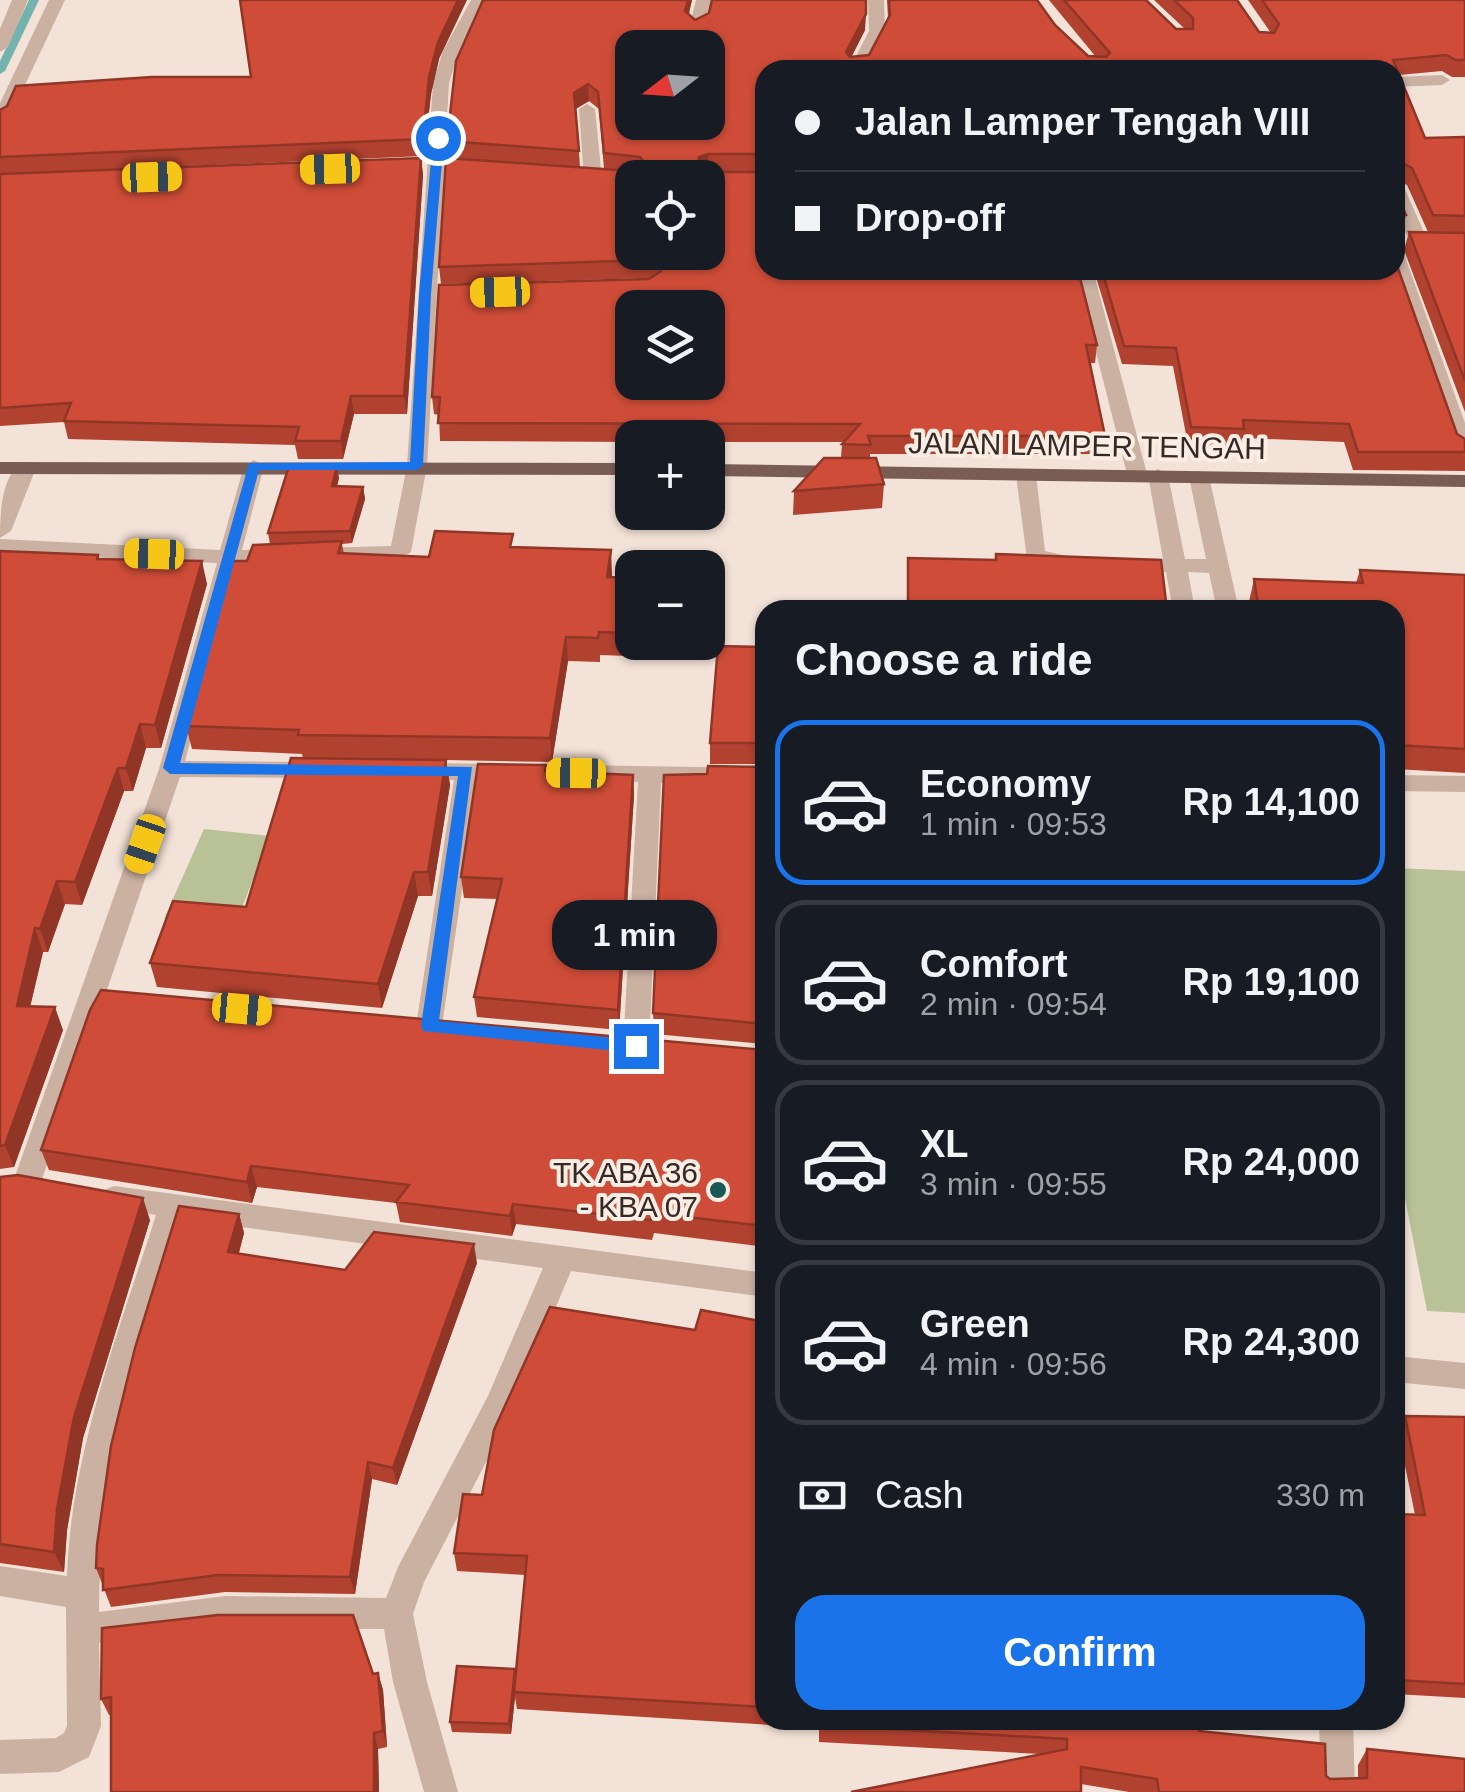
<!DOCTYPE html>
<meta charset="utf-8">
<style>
body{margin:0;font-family:Arial,sans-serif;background:#242831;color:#f1f3f6;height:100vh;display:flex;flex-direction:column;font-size:38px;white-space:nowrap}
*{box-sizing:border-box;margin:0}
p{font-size:32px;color:#9ea1a6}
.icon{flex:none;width:55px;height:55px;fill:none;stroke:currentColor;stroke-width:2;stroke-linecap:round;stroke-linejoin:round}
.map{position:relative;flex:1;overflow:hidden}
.panel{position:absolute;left:755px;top:600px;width:650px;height:1130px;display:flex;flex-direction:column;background:#171b24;border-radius:30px;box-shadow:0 2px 8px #0004}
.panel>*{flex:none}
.top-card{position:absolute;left:755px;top:60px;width:650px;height:220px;border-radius:30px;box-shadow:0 2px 8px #0004;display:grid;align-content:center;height:220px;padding:0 40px;background:#171b24}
.needle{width:65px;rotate:253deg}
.buttons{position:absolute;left:615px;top:30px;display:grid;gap:20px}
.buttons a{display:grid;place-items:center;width:110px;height:110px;border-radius:20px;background:#171b24;box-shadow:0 2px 8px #0004;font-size:50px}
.end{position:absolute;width:45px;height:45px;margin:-22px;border:12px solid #1a73e8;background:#fff;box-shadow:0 0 0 5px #fff}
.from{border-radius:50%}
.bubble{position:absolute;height:70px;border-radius:30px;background:#171b24;box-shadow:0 2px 8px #0004;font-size:32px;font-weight:600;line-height:70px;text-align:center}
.car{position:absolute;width:30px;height:60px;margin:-30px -15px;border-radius:12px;box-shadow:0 0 8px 2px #0007;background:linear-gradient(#f5c518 24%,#345 0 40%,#f5c518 0 76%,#345 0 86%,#f5c518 0)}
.top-card b{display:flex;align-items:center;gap:35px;height:95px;font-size:38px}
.top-card b+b{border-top:2px solid #363941}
.top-card i{width:25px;height:25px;background:#f1f3f6}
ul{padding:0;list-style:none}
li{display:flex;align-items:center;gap:30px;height:165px;margin:0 20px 15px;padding:0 20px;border:5px solid #363941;border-radius:30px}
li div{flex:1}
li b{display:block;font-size:38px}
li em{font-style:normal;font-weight:600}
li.selected{border-color:#1a73e8}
li>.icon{width:90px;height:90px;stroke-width:1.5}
h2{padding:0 40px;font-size:45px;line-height:120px}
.pay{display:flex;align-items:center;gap:25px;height:110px;padding:0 40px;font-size:38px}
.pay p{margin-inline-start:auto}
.button{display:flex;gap:20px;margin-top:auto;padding:20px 40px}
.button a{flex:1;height:115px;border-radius:30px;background:#1a73e8;color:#fff;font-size:40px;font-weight:600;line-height:115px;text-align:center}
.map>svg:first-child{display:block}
.green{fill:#b8c296}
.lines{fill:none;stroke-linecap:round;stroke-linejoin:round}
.stream{fill:#74b2ae;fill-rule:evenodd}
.minor{fill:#cbb1a2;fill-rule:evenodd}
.major{fill:#795d55;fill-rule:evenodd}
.wall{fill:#b24230;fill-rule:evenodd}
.shaded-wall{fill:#913627}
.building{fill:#cf4d38;stroke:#913627;stroke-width:2.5;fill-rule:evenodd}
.route{fill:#1a73e8}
.poi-dot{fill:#185957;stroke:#faede3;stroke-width:4}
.labels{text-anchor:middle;stroke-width:8;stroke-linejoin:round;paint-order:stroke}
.street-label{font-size:30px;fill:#352825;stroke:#faede3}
.poi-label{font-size:30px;fill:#352825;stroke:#faede3;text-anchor:end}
</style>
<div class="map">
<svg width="1465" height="1792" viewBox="0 0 1465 1792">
<rect width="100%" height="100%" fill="#f3e2d7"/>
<path class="green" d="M 204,829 L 270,836 L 234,928 L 164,919 Z
M 1395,868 L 1465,871 L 1465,1313 L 1427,1311 L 1395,1147 Z"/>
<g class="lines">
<path class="stream" d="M 29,0 L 39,0 L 5,71 L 0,74 L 0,61 Z"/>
<path class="minor" d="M 12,0 L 28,0 L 8,47 L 0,52 L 0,29 Z
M 49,0 L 65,0 L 8,121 L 0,126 L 0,103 Z
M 471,0 L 487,0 L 459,51 L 449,83 L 427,466 L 411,552 L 400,559 L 238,563 L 185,761 L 321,762 L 333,770 L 321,778 L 180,777 L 41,1182 L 37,1190 L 27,1194 L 17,1190 L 13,1182 L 159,769 L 217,563 L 0,553 L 0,539 L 220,550 L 244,466 L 254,460 L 264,466 L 242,550 L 391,546 L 407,466 L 433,83 L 443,51 Z
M 696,0 L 712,0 L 705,28 L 697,33 L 689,28 Z
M 868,0 L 884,0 L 885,31 L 865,70 L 849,70 L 869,31 Z
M 1395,77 L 1442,75 L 1450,80 L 1442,85 L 1395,87 Z
M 587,104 L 595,109 L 602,179 L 593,184 L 584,179 L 579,109 Z
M 1395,182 L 1404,187 L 1428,241 L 1425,245 L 1419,246 C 1398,236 1395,203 1395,182 Z
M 1395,249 L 1404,254 L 1465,423 L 1465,457 L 1455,451 L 1392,270 L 1395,270 Z
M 1075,270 L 1093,270 L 1147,474 L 1144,478 L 1130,478 L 1127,474 Z
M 26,462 L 36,468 L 11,531 L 0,538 C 0,515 1,470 26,462 Z
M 1026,469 L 1036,475 L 1045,551 L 1076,558 L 1079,563 L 1076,568 L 1038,566 L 1027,559 L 1016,475 Z
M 1158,469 L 1168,475 L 1185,559 L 1206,559 L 1189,477 L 1199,471 L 1209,477 L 1239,610 L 1217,610 L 1209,573 L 1188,572 L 1195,610 L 1173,610 L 1166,572 L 1128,572 L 1117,565 L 1128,558 L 1163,559 L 1148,475 Z
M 416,763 L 511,764 L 523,772 L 511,780 L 478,780 L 442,1026 L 438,1033 L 420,1033 L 416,1026 L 454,780 L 408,777 L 404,771 L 408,765 Z
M 571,765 L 765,768 L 765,784 L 661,783 L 649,1047 L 645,1054 L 636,1057 L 627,1054 L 623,1047 L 638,782 L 563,779 L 559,773 L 563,767 Z
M 1395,775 L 1465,776 L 1465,792 L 1395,791 Z
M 114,1186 L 765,1273 L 765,1297 L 571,1271 L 512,1412 L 424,1582 L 413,1614 L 427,1682 L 458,1792 L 424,1792 L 393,1682 L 384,1629 L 225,1628 L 99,1643 L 101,1726 L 89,1757 L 59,1772 L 0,1774 L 0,1740 L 56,1738 L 64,1733 L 67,1726 L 66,1607 L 0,1596 L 0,1566 L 67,1576 C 71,1453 119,1331 156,1215 L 104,1206 L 100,1198 L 104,1190 ZM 183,1219 L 543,1268 L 488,1396 L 398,1567 L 386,1598 L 225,1596 L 99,1612 C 98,1478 144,1347 183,1219 Z
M 1395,1356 L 1465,1363 L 1465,1389 L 1395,1382 Z
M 1319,1720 L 1353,1720 L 1355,1792 L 1321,1792 Z"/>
<path class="major" d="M 0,462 L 632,463 L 632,475 L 0,474 Z
M 708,464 L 1465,475 L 1465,487 L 708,476 Z"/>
</g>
<path class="wall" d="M 483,0 L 692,0 L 689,14 L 695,20 L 865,30 L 851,57 L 869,55 L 888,18 L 887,0 L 1037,0 L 1055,25 L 1088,56 L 1096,57 L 1049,0 L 1146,0 L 1176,29 L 1185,29 L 1154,0 L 1237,0 L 1259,32 L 1271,33 L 1248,0 L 1465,0 L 1465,77 L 1452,77 L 1442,71 L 1399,75 L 1425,138 L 1465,137 L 1465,233 L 1428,232 L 1407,185 L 1396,180 L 1395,190 L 1406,215 L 1402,232 L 1395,233 L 765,70 L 765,171 L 1097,345 L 1095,363 L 1090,363 L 1105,436 L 1102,454 L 870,454 L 870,458 L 884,484 L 882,508 L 793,515 L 794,491 L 841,458 L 842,444 L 844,442 L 708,442 L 708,438 L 632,438 L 632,442 L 440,441 L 439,415 L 434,414 L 432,397 L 650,278 L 441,284 L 439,267 L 449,158 L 447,141 ZM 589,101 L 599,109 L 604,169 L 580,167 L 576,109 Z
M 439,59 L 431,94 L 424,156 L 0,174 L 0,110 L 251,77 Z
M 421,158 L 423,175 L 407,414 L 354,414 L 343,459 L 298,459 L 295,445 L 68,439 L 64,422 L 0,426 L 0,174 Z
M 1409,232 L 1465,233 L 1465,412 L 1404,250 Z
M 1094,270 L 1395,270 L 1457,434 L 1465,439 L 1465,471 L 1353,470 L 1344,442 L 1242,438 L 1240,447 L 1188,445 L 1173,366 L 1122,364 Z
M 339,478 L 337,486 L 363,487 L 365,499 L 352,543 L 342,544 L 344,554 L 429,557 L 514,547 L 612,574 L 612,577 L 632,578 L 632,642 L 708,642 L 708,580 L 714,604 L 710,659 L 600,655 L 600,662 L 568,661 L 552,762 L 446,760 L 450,785 L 432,896 L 418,896 L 382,1008 L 157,987 L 150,963 L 246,907 L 303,758 L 302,754 L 192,749 L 186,726 L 247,561 L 270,544 L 268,533 Z
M 0,551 L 98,555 L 100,559 L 207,584 L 161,748 L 146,748 L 133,791 L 124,791 L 82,905 L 65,904 L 48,952 L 43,952 L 30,1006 L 63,1030 L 14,1167 L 0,1169 Z
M 1360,570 L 1465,575 L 1465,773 L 1395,769 L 1395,610 L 1250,610 L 1249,602 L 1254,579 L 1356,583 Z
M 765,647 L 765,764 L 710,764 L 710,743 Z
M 765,767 L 765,1044 L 654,1034 L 653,1013 L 707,774 Z
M 547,771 L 633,775 L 634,795 L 619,1030 L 477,1017 L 474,997 L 497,899 L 464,898 L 461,877 Z
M 765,1050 L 765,1247 L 654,1233 L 652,1240 L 516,1224 L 512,1236 L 400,1222 L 396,1203 L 257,1187 L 252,1203 L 49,1170 L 41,1150 Z
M 0,1177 L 150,1220 L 83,1438 L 67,1530 L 64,1572 L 0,1563 Z
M 239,1214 L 244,1233 L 239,1253 L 345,1270 L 477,1263 L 397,1485 L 372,1479 L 355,1594 L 225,1592 L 111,1607 L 96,1568 Z
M 765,1322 L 765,1720 L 1200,1720 L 1199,1731 L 1326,1776 L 1330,1779 L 1358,1778 L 1358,1765 L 1367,1749 L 1465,1792 L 1129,1792 L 1081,1784 L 1040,1754 L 819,1742 L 819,1728 L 517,1709 L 515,1697 L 511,1734 L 452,1732 L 450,1722 L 516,1672 L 525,1575 L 457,1571 L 454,1553 L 482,1495 L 695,1330 Z
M 1405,1416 L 1465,1417 L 1465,1698 L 1395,1694 L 1395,1514 L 1415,1515 L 1398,1431 Z
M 378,1673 L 383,1690 L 387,1747 L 378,1749 L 379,1792 L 111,1792 L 111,1715 L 109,1715 L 101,1699 Z"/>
<path class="shaded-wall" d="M 458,0 L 467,0 L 439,59 L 431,94 L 424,156 L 423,139 L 429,77 L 438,42 Z
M 688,0 L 692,0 L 685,27 L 685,11 Z
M 866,14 L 865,30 L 846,68 L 846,52 Z
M 588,84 L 589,101 L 575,109 L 574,93 Z
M 708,154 L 708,171 L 698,163 L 699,157 Z
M 421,158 L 423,175 L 407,414 L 404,396 Z
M 351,396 L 354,414 L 343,459 L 341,441 Z
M 337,466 L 339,478 L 334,498 L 332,486 Z
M 363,487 L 365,499 L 352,543 L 350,531 Z
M 611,550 L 612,574 L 608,600 L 607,577 Z
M 202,561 L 207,584 L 161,748 L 155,725 Z
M 714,580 L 714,604 L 710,659 L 710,635 Z
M 566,637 L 568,661 L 552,762 L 550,738 Z
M 140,724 L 146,748 L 133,791 L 126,768 Z
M 446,760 L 450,785 L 432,896 L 428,872 Z
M 118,768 L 124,791 L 82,905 L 75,882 Z
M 633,775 L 634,795 L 619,1030 L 618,1010 Z
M 414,872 L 418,896 L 382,1008 L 378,984 Z
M 57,881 L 65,904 L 48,952 L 40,929 Z
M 35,928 L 43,952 L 25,1029 L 17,1006 Z
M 55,1007 L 63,1030 L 14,1167 L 5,1145 Z
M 251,1166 L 257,1187 L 252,1203 L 247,1182 Z
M 143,1198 L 150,1220 L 83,1438 L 67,1530 L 64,1572 L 54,1552 L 57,1509 L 74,1417 Z
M 513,1204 L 516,1224 L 512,1236 L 510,1216 Z
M 239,1214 L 244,1233 L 234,1270 L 228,1252 Z
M 474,1244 L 477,1263 L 397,1485 L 393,1468 Z
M 368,1462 L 372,1479 L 355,1594 L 350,1577 Z
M 515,1669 L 515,1697 L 511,1734 L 509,1724 Z
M 378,1673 L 383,1690 L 387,1747 L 383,1731 Z
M 374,1733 L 378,1749 L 379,1792 L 374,1792 Z"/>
<path class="building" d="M 240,0 L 458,0 L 438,42 L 429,77 L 423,139 L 0,157 L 0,110 L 7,106 L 16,86 L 152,77 L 251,77 Z
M 483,0 L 688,0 L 685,11 L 695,20 L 709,13 L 712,0 L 866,0 L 866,14 L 846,52 L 850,57 L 869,55 L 890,15 L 889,0 L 1037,0 L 1055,25 L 1088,56 L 1106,57 L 1110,53 L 1064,0 L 1146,0 L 1176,29 L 1193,29 L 1193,18 L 1174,0 L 1237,0 L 1259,32 L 1274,33 L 1279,24 L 1262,0 L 1465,0 L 1465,60 L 1456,60 L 1446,55 L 1393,60 L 1425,138 L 1465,137 L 1465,216 L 1433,215 L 1412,168 L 1398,161 L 1395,190 L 1406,215 L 1397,216 L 1395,232 L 1395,70 L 765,70 L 765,154 L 708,154 L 699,157 L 698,163 L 708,172 L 765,172 L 765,270 L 1078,270 L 1097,345 L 1086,345 L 1105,436 L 868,436 L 871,445 L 842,444 L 860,424 L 438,423 L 440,397 L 432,397 L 439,285 L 649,279 L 661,271 L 648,260 L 439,267 L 446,158 L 631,171 L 643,161 L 640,157 L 604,153 L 598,92 L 588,84 L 574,93 L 579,151 L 447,141 L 456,61 ZM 632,48 L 708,48 L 708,122 L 632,122 ZM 632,178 L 708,178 L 708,252 L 632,252 ZM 632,308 L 708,308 L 708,382 L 632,382 Z
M 421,158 L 404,396 L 351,396 L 341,441 L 295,441 L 299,427 L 64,421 L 71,403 L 0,408 L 0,174 Z
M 1409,232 L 1465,233 L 1465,381 Z
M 1395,260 L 1457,434 L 1465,439 L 1465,452 L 1358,452 L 1349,424 L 1243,420 L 1244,429 L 1191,427 L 1176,348 L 1124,346 L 1102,270 L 1395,270 Z
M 824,458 L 876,458 L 884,484 L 794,491 Z
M 289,466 L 337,466 L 332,486 L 363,487 L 350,531 L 268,533 Z
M 435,531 L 513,534 L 510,547 L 611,550 L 607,577 L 632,578 L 632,633 L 599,632 L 598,638 L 566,637 L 550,738 L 298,735 L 299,730 L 186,726 L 231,561 L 247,561 L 253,545 L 342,541 L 338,553 L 429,557 Z
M 0,551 L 98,555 L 97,559 L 202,561 L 155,725 L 140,724 L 126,768 L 118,768 L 75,882 L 57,881 L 40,929 L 35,928 L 17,1006 L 55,1007 L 5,1145 L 0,1146 Z
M 996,554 L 1161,560 L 1167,610 L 908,610 L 908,558 L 996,560 Z
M 1360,570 L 1465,575 L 1465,749 L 1395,745 L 1395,610 L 1259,610 L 1254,579 L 1363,583 Z
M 708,580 L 714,580 L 710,635 L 708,635 Z
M 718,646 L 765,647 L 765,743 L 710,743 Z
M 291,758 L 446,760 L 428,872 L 414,872 L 378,984 L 150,963 L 173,901 L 246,907 Z
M 478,764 L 546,765 L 545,771 L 633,775 L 618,1010 L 474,997 L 502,879 L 461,877 Z
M 708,766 L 765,767 L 765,1024 L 653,1013 L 664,775 L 707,774 Z
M 101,990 L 765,1050 L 765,1226 L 653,1213 L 651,1220 L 513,1204 L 510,1216 L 396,1202 L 409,1185 L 251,1166 L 247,1182 L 41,1150 L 90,1010 Z
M 18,1175 L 143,1198 L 74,1417 L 57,1509 L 54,1552 L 0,1544 L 0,1177 Z
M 179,1206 L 239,1214 L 228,1252 L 345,1270 L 374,1232 L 474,1244 L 393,1468 L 368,1462 L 350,1577 L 218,1575 L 103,1590 L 103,1569 L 96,1568 L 97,1545 L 111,1446 L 135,1348 Z
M 550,1307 L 695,1330 L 701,1310 L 765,1322 L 765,1707 L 514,1692 L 527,1556 L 454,1553 L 463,1494 L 482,1495 L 494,1430 Z
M 1405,1416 L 1465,1417 L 1465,1684 L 1395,1680 L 1395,1514 L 1425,1515 Z
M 218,1615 L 353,1615 L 373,1674 L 378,1673 L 383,1731 L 374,1733 L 374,1792 L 111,1792 L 111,1697 L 101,1699 L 102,1628 Z
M 457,1666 L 515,1669 L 509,1724 L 450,1722 Z
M 820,1720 L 1200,1720 L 1199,1731 L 1325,1744 L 1326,1776 L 1330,1779 L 1367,1778 L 1367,1749 L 1465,1759 L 1465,1792 L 1159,1792 L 1157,1779 L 1081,1767 L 1081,1792 L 851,1792 L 1067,1749 L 1067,1739 L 820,1725 Z"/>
<path class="route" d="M 438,134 L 444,138 L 431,294 L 423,466 L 417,470 L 259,470 L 180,763 L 472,767 L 439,1021 L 636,1040 L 645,1046 L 636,1053 L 423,1031 L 421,1026 L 458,776 L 170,774 L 163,768 L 249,463 L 410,462 L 419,294 L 433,138 Z"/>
<circle class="poi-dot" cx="718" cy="1190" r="10"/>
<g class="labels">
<g class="street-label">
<text transform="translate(1087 446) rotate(1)" y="10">JALAN LAMPER TENGAH</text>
</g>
<g class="poi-label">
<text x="698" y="1183">TK ABA 36<tspan x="698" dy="34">- KBA 07</tspan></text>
</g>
</g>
</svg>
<div class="buttons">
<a><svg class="needle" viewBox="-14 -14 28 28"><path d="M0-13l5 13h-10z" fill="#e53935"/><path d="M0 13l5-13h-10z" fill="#9ea1a6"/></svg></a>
<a><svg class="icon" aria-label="locate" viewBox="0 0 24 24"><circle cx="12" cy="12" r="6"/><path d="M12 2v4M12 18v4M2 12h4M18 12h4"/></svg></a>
<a><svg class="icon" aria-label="layers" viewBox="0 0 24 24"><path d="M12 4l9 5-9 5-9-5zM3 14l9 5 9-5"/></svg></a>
<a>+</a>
<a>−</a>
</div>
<i class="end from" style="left:438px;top:138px"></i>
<i class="end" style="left:636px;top:1046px"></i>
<div class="bubble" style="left:552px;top:900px;width:165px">1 min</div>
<i class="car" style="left:330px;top:169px;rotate:268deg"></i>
<i class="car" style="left:152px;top:177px;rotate:88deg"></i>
<i class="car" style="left:500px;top:292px;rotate:268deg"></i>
<i class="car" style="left:154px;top:554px;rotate:272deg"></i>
<i class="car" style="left:576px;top:773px;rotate:271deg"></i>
<i class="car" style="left:145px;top:844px;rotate:199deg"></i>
<i class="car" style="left:242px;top:1009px;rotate:95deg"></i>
<div class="top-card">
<b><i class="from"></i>Jalan Lamper Tengah VIII</b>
<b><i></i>Drop-off</b>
</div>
<section class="panel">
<h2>Choose a ride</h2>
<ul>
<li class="selected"><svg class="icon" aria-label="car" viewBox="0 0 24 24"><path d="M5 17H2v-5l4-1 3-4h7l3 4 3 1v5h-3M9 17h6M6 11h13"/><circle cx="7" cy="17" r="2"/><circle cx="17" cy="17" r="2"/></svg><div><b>Economy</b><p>1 min · 09:53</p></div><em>Rp 14,100</em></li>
<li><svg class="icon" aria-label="car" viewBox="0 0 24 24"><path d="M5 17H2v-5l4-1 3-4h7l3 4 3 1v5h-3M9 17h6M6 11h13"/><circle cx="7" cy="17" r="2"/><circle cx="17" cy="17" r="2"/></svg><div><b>Comfort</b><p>2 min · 09:54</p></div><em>Rp 19,100</em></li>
<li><svg class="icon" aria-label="car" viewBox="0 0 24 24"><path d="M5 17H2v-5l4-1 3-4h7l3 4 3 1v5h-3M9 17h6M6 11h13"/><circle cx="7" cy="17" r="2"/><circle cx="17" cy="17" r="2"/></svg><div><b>XL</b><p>3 min · 09:55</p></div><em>Rp 24,000</em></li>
<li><svg class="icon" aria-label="car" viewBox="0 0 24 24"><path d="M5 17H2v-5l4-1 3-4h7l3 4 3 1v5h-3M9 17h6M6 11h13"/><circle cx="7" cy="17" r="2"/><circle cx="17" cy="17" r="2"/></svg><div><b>Green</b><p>4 min · 09:56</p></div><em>Rp 24,300</em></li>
</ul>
<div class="pay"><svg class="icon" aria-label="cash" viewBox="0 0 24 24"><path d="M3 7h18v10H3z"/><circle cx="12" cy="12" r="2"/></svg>Cash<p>330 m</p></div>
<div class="button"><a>Confirm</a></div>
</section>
</div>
